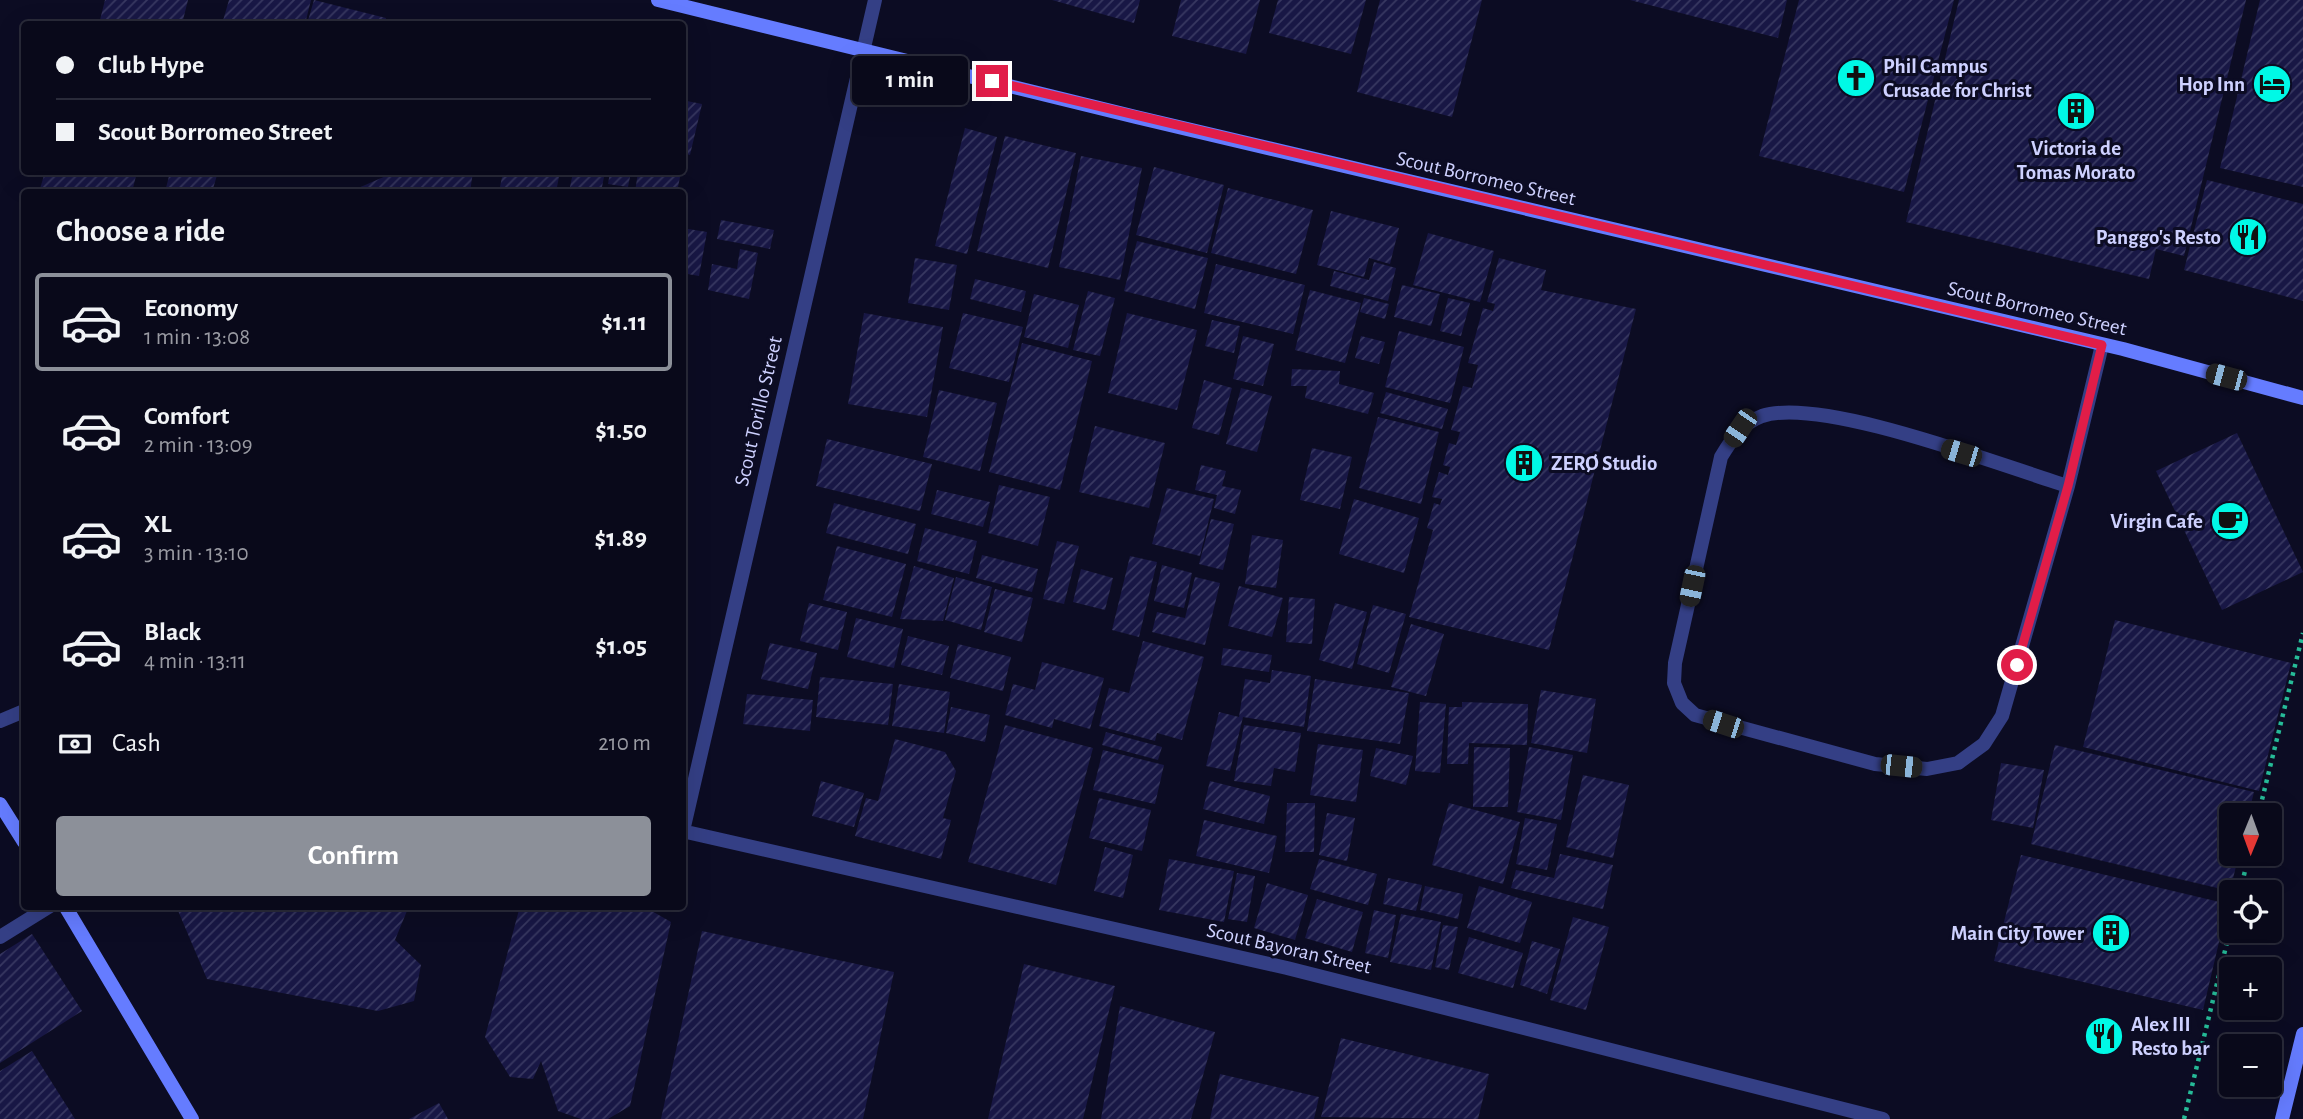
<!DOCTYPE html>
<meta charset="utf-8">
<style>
body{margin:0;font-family:"Alegreya Sans",sans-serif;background:#121223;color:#f1f3f6;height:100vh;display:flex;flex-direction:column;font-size:26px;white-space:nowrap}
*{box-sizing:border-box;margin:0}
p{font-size:23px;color:#999aa2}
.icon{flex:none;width:38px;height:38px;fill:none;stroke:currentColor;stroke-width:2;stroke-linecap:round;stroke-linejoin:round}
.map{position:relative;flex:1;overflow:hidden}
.panel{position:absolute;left:21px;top:189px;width:665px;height:721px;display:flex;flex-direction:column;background:#09091a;border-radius:7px;box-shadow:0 7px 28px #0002,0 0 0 2px #292a39}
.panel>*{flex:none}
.banner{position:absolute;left:21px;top:21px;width:665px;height:154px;border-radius:7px;box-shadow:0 7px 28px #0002,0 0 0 2px #292a39;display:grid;align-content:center;height:154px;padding:0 35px;background:#09091a}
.needle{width:46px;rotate:181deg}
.controls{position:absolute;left:2219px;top:803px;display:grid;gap:14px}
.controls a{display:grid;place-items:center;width:63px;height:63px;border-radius:7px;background:#09091a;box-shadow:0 7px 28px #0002,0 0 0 2px #292a39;font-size:35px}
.end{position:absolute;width:32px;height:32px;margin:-16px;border:9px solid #e11d48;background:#fff;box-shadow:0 0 0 4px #fff}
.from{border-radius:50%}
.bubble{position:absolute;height:49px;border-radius:7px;background:#09091a;box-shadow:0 7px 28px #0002,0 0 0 2px #292a39;font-size:23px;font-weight:700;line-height:49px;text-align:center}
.car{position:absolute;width:21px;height:42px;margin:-21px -10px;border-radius:9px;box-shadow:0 0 5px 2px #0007;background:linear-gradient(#222 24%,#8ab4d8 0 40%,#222 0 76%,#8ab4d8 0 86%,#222 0)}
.banner b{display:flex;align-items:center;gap:24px;height:66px;font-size:26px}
.banner b+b{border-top:2px solid #292a39}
.banner i{width:18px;height:18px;background:#f1f3f6}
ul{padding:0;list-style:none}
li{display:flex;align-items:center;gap:21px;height:98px;margin:0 14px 10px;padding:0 21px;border:4px solid transparent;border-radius:7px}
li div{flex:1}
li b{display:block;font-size:26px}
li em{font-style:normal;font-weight:700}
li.current{border-color:#8c9099}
li>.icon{width:63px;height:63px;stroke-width:1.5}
h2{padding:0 35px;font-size:32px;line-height:84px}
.pay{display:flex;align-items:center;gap:18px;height:77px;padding:0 35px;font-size:26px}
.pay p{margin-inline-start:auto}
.primary-button{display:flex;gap:14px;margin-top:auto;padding:14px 35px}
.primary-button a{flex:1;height:80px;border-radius:7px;background:#8c9099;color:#fff;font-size:28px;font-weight:700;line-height:80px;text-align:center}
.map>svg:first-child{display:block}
.building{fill:url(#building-hatch)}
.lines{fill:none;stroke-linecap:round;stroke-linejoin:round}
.path{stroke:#26bb98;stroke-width:4.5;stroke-dasharray:3.5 5;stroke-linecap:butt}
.lane{stroke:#343f85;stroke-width:14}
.street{stroke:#343f85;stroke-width:14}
.secondary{stroke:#657cff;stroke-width:14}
.route{stroke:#e11d48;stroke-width:9}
.labels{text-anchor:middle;stroke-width:6;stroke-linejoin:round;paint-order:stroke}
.poi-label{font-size:21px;font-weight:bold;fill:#ced1ff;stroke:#0c0c23;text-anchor:end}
.street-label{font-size:21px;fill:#ced1ff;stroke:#0c0c23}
</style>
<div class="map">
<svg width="2303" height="1119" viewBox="0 0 2303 1119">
<defs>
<pattern id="building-hatch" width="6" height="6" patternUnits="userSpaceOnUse" patternTransform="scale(1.75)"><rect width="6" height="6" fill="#181745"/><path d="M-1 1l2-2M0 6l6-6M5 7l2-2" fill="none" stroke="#383861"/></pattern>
</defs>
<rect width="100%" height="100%" fill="#0c0c23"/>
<path class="building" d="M 105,0 L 188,0 L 182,24 L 99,24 Z
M 229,0 L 311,0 L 305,24 L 222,24 Z
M 314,0 L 386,18 L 384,24 L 307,24 Z
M 1052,0 L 1140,0 L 1134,23 Z
M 1181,0 L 1260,0 L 1246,54 L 1172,36 Z
M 1278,0 L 1366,0 L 1351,54 L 1269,33 Z
M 1380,0 L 1482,0 L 1452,117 L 1357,92 Z
M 1630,0 L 1787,0 L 1778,38 Z
M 1799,0 L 1954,0 L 1904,192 L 1759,156 Z
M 1959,0 L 2246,0 L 2184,256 L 2156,249 L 2149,279 L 1906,222 Z
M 2260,0 L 2303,0 L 2303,187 L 2220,168 Z
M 682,100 L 702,104 L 690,155 L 682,153 Z
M 965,128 L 997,137 L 967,254 L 935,246 Z
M 1005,136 L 1076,153 L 1048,268 L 977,251 Z
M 1081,156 L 1142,168 L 1120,280 L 1059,267 Z
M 1154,167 L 1224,185 L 1207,253 L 1136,235 Z
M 45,172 L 137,172 L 132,192 L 39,192 Z
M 170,172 L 218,172 L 212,192 L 165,192 Z
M 395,172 L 473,172 L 470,192 L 349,192 Z
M 503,172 L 560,172 L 556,192 L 499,192 Z
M 573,172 L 605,172 L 601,192 L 569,192 Z
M 610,172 L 631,172 L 628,187 L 608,184 Z
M 638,172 L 681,172 L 677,192 L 635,192 Z
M 2207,180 L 2303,204 L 2303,301 L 2184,270 Z
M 1228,188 L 1313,210 L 1296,274 L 1211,253 Z
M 1331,211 L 1399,228 L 1390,264 L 1369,258 L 1364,277 L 1317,265 Z
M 721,220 L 774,230 L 770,249 L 717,239 Z
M 682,228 L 707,232 L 699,276 L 682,273 Z
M 1428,233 L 1494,251 L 1480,302 L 1413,285 Z
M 1137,241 L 1208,258 L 1195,309 L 1124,291 Z
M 740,249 L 758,253 L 749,299 L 708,290 L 712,264 L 737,269 Z
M 915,258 L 957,265 L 949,310 L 908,303 Z
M 1499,258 L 1546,270 L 1541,290 L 1636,309 L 1549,650 L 1409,617 L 1433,530 L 1427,528 L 1434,503 L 1440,505 L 1442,499 L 1432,497 L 1439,472 L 1448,475 L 1450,467 L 1443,465 L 1449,443 L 1456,445 L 1460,432 L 1451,430 L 1463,386 L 1472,388 L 1478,365 L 1468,363 L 1483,308 L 1493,311 L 1495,304 L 1487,302 Z
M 1374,262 L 1396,268 L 1388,301 L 1330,286 L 1334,271 L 1369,280 Z
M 1216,264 L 1305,285 L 1293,334 L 1204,313 Z
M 975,279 L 1026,291 L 1021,312 L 970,299 Z
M 1402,285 L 1440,294 L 1431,326 L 1394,317 Z
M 1310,290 L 1361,303 L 1345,363 L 1295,350 Z
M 1088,291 L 1115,298 L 1100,356 L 1073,350 Z
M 1034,294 L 1079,305 L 1068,348 L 1024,337 Z
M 1364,298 L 1389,304 L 1385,319 L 1360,312 Z
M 1448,298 L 1470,303 L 1461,336 L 1440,331 Z
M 864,313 L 943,327 L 927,417 L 848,404 Z
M 963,313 L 1023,327 L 1009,382 L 949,368 Z
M 1127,313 L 1197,330 L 1177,410 L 1108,393 Z
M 1212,320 L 1240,326 L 1234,353 L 1205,346 Z
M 1399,331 L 1464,347 L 1450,403 L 1385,387 Z
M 1243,336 L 1274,344 L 1263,386 L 1233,379 Z
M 1361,336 L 1385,342 L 1379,364 L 1355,358 Z
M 1022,343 L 1092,361 L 1060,490 L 989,472 Z
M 1292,369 L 1340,371 L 1339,384 L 1374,393 L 1368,414 L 1305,398 L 1307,386 L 1291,386 Z
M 1204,380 L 1232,388 L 1219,435 L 1192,428 Z
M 1241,388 L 1272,396 L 1257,452 L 1226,444 Z
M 939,390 L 997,403 L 980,471 L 923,457 Z
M 1386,392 L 1448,409 L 1442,429 L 1380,413 Z
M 1378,417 L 1439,432 L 1421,504 L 1359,488 Z
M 1095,426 L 1165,443 L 1149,508 L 1079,492 Z
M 2237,433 L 2303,572 L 2222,610 L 2156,471 Z
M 827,439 L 932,464 L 920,511 L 816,486 Z
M 1312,448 L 1352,457 L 1340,509 L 1300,500 Z
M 1201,465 L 1226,471 L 1222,486 L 1241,490 L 1235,514 L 1214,508 L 1217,495 L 1195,490 Z
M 999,485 L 1050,497 L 1038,546 L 988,533 Z
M 1167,488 L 1214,499 L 1200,556 L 1152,544 Z
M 937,490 L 990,502 L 983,527 L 931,514 Z
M 1354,499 L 1419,518 L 1404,573 L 1339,554 Z
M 834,503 L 916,524 L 908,554 L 826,533 Z
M 1211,519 L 1234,524 L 1223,570 L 1199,564 Z
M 925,528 L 977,541 L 969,574 L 917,561 Z
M 1252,535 L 1283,540 L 1276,588 L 1245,584 Z
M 1057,541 L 1079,546 L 1064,604 L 1043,599 Z
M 837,546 L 906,564 L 892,617 L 823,600 Z
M 982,555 L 1038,569 L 1032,592 L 976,578 Z
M 1130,556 L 1157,562 L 1139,637 L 1112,630 Z
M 1162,565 L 1192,573 L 1184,608 L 1154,601 Z
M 914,566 L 954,578 L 943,621 L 900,619 Z
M 1081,569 L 1113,578 L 1105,610 L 1073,602 Z
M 956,577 L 992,587 L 981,630 L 945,620 Z
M 1195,577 L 1220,583 L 1205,645 L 1152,632 L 1157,612 L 1185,618 Z
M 1239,586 L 1283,598 L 1272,637 L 1228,626 Z
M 995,589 L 1033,598 L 1022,642 L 984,632 Z
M 1289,597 L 1315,599 L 1312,644 L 1286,642 Z
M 809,603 L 847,612 L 838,650 L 800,641 Z
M 1335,603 L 1367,612 L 1352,669 L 1319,660 Z
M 1373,605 L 1406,614 L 1389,673 L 1357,664 Z
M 856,618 L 903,629 L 894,668 L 847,657 Z
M 2115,620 L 2291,663 L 2259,791 L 2083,747 Z
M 1411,624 L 1444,634 L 1426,696 L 1391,687 Z
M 908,636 L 949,646 L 942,675 L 901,665 Z
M 1143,641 L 1204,657 L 1182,740 L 1157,733 L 1155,741 L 1099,726 L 1109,688 L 1129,693 Z
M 770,643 L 817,653 L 808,689 L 761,679 Z
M 958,644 L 1011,657 L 1003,691 L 950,678 Z
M 1223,648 L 1272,655 L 1269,672 L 1221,665 Z
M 1042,662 L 1104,678 L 1090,729 L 1054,719 L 1052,728 L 1005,715 L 1013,684 L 1035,690 Z
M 1272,670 L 1311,676 L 1304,727 L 1243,717 L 1230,771 L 1206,766 L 1219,712 L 1239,717 L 1245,679 L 1270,683 Z
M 820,677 L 893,684 L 888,725 L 816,717 Z
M 1315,679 L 1409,693 L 1400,744 L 1307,731 Z
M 899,684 L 950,692 L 944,733 L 892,726 Z
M 1541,690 L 1596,699 L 1587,753 L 1531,743 Z
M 747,694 L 813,700 L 810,731 L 743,724 Z
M 1420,702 L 1446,704 L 1440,773 L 1415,771 Z
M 1462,702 L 1528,704 L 1527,745 L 1469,743 L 1468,764 L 1447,764 L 1449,707 L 1462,707 Z
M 951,707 L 990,715 L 985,742 L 946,733 Z
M 1005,725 L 1093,748 L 1056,885 L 968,862 Z
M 1244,725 L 1301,733 L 1295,772 L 1274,768 L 1271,786 L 1234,781 Z
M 1106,732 L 1162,747 L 1158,760 L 1102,745 Z
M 895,739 L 945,752 L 956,771 L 943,818 L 951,820 L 941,859 L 855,836 L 866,798 L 878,801 Z
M 1318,744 L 1363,750 L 1356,802 L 1310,795 Z
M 2055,745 L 2254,792 L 2248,816 L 2231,816 L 2231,854 L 2239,854 L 2230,891 L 2031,844 Z
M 1474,747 L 1510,748 L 1508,807 L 1473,807 Z
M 1529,747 L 1573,755 L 1561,820 L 1517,812 Z
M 1376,748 L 1413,756 L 1406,785 L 1370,776 Z
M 1103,750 L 1164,765 L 1155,804 L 1093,790 Z
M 2001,763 L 2044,770 L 2033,828 L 1991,820 Z
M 1583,775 L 1629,785 L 1613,858 L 1566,847 Z
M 821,781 L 864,793 L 854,827 L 812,816 Z
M 1210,781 L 1270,796 L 1264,824 L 1203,809 Z
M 1099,798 L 1151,810 L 1142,851 L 1089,838 Z
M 1287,803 L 1315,803 L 1314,852 L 1285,852 Z
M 1449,803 L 1520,822 L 1503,884 L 1432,865 Z
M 1327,813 L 1355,818 L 1347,861 L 1319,855 Z
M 1525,818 L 1557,824 L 1547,870 L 1516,864 Z
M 1204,820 L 1277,836 L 1269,873 L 1196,856 Z
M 1105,847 L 1133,855 L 1123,898 L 1094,891 Z
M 1560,854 L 1613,865 L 1603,909 L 1511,888 L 1516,870 L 1554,878 Z
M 2021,855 L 2228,904 L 2203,1010 L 1994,961 Z
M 1169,859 L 1234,871 L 1224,922 L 1159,910 Z
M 1319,859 L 1377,874 L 1368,905 L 1310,889 Z
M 1237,873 L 1255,876 L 1247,922 L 1228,919 Z
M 1388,878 L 1422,885 L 1416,911 L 1383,904 Z
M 1267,883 L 1308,895 L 1295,940 L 1254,928 Z
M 1425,886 L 1463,894 L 1458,919 L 1420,910 Z
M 1479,886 L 1532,902 L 1520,943 L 1467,928 Z
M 1317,899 L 1363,912 L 1352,952 L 1305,938 Z
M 176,906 L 409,906 L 395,940 L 421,965 L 414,1001 L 378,1011 L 207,979 Z
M 520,906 L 643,906 L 671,922 L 630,1106 L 608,1119 L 581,1119 L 558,1111 L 541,1061 L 533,1079 L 510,1077 L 485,1037 Z
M 1374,910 L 1396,915 L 1388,958 L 1365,953 Z
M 1401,914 L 1441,922 L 1431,970 L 1390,962 Z
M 1573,917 L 1609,927 L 1586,1010 L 1550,1000 Z
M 1443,925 L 1458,927 L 1449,970 L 1435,967 Z
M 702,931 L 894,972 L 863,1119 L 661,1119 Z
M 32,934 L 82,1011 L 0,1063 L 0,954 Z
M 1469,937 L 1523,953 L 1513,988 L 1458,973 Z
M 1532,941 L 1560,949 L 1547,994 L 1520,985 Z
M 1024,964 L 1115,986 L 1083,1119 L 988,1119 Z
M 1120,1006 L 1215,1032 L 1191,1119 L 1101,1119 Z
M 1341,1038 L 1489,1074 L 1478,1119 L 1321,1117 Z
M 32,1051 L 75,1119 L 0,1119 L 0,1071 Z
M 1220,1074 L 1319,1097 L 1314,1119 L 1210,1119 Z
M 439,1103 L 448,1119 L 409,1119 Z"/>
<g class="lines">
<path class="path" d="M 2258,816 L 2303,633
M 2240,892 L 2249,854
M 2184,1119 L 2231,926"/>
<path class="lane" d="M 2068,486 C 2002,466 1822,396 1762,416 C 1741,424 1732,439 1721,457 L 1675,663 L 1674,683 L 1682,703 L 1695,715 L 1875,764 L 1927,769 L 1958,763 L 1984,744 L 2002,716 L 2068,486 L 2102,345
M 0,937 L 50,906"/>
<path class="street" d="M 0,721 L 24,711
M 682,831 L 1287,968 L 1883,1119
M 683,831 L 875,0"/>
<path class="secondary" d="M 658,0 L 1136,117 L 2123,349 L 2303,398
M 0,804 L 24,842
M 65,906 L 192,1119
M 2282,1119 L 2303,1034"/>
</g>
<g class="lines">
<path class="route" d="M 992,81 L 2102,345 L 2068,486 L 2017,665"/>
</g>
<defs>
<g id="church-disc" transform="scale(2.0125)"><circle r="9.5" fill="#00f9e6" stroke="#0c0c23"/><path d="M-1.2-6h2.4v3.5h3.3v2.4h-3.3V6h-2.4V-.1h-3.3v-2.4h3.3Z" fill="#111"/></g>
<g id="hotel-disc" transform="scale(2.0125)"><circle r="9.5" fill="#00f9e6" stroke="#0c0c23"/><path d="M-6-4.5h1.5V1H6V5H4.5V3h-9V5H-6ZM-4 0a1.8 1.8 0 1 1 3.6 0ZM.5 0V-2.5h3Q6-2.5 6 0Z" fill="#111"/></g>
<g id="building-disc" transform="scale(2.0125)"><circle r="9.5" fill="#00f9e6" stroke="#0c0c23"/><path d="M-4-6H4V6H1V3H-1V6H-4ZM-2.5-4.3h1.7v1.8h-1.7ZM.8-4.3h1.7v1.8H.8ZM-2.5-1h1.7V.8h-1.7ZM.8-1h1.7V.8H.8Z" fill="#111"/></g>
<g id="restaurant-disc" transform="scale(2.0125)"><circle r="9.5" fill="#00f9e6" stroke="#0c0c23"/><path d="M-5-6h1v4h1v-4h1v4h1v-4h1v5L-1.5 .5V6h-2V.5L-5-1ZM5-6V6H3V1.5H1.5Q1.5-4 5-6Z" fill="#111"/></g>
<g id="cafe-disc" transform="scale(2.0125)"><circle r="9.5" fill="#00f9e6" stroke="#0c0c23"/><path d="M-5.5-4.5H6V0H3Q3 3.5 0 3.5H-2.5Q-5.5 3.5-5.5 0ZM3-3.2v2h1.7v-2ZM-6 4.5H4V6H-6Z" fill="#111"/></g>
</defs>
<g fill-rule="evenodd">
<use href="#church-disc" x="1856" y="78"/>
<use href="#hotel-disc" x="2272" y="84"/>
<use href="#building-disc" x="2076" y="111"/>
<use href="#restaurant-disc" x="2248" y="237"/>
<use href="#building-disc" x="1524" y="463"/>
<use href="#cafe-disc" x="2230" y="521"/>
<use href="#building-disc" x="2111" y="933"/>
<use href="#restaurant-disc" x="2104" y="1036"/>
</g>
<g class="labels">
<g class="poi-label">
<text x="1883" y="73" text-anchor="start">Phil Campus<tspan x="1883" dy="24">Crusade for Christ</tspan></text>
<text x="2245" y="91">Hop Inn</text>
<text x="2076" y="155" text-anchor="middle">Victoria de<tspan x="2076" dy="24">Tomas Morato</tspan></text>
<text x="2221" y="244">Panggo's Resto</text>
<text x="1551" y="470" text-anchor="start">ZERØ Studio</text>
<text x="2203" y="528">Virgin Cafe</text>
<text x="2084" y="940">Main City Tower</text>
<text x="2131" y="1031" text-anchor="start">Alex III<tspan x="2131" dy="24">Resto bar</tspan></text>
</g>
<g class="street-label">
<text transform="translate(1486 178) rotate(13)" y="7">Scout Borromeo Street</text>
<text transform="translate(2037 308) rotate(13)" y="7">Scout Borromeo Street</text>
<text transform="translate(758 411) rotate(-77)" y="7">Scout Torillo Street</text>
<text transform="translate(1289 948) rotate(13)" y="7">Scout Bayoran Street</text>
</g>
</g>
</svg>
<div class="controls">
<a><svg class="needle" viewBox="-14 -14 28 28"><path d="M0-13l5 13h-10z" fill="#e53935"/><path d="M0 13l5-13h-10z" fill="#999aa2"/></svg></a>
<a><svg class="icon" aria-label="locate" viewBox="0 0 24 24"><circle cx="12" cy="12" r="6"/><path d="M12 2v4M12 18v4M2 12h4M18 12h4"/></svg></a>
<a>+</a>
<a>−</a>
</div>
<i class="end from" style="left:2017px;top:665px"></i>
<i class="end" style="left:992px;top:81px"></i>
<div class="bubble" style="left:852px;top:56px;width:116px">1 min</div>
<i class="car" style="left:2226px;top:377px;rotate:285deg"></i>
<i class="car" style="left:1740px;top:428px;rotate:214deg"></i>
<i class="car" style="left:1961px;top:453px;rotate:287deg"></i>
<i class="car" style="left:1692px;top:586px;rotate:192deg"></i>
<i class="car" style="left:1723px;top:724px;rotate:288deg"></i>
<i class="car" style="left:1901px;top:766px;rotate:96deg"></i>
<div class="banner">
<b><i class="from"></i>Club Hype</b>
<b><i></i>Scout Borromeo Street</b>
</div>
<section class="panel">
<h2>Choose a ride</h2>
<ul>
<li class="current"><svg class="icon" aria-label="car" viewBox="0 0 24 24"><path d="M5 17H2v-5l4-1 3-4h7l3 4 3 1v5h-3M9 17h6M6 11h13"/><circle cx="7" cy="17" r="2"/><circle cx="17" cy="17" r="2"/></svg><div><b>Economy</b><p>1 min · 13:08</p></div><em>$1.11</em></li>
<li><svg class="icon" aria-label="car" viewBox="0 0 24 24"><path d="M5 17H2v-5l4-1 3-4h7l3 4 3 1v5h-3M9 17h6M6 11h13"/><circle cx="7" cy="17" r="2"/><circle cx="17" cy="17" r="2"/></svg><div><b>Comfort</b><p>2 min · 13:09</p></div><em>$1.50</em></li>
<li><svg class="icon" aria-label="car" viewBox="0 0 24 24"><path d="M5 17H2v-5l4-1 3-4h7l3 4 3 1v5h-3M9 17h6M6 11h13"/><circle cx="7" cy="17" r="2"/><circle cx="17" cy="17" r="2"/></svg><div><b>XL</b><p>3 min · 13:10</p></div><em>$1.89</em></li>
<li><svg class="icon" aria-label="car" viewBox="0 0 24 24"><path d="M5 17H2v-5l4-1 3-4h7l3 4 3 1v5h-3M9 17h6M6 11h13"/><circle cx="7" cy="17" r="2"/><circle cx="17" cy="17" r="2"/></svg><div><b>Black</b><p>4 min · 13:11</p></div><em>$1.05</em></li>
</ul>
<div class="pay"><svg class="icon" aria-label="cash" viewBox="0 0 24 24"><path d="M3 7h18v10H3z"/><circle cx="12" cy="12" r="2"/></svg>Cash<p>210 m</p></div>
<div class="primary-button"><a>Confirm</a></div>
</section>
</div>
